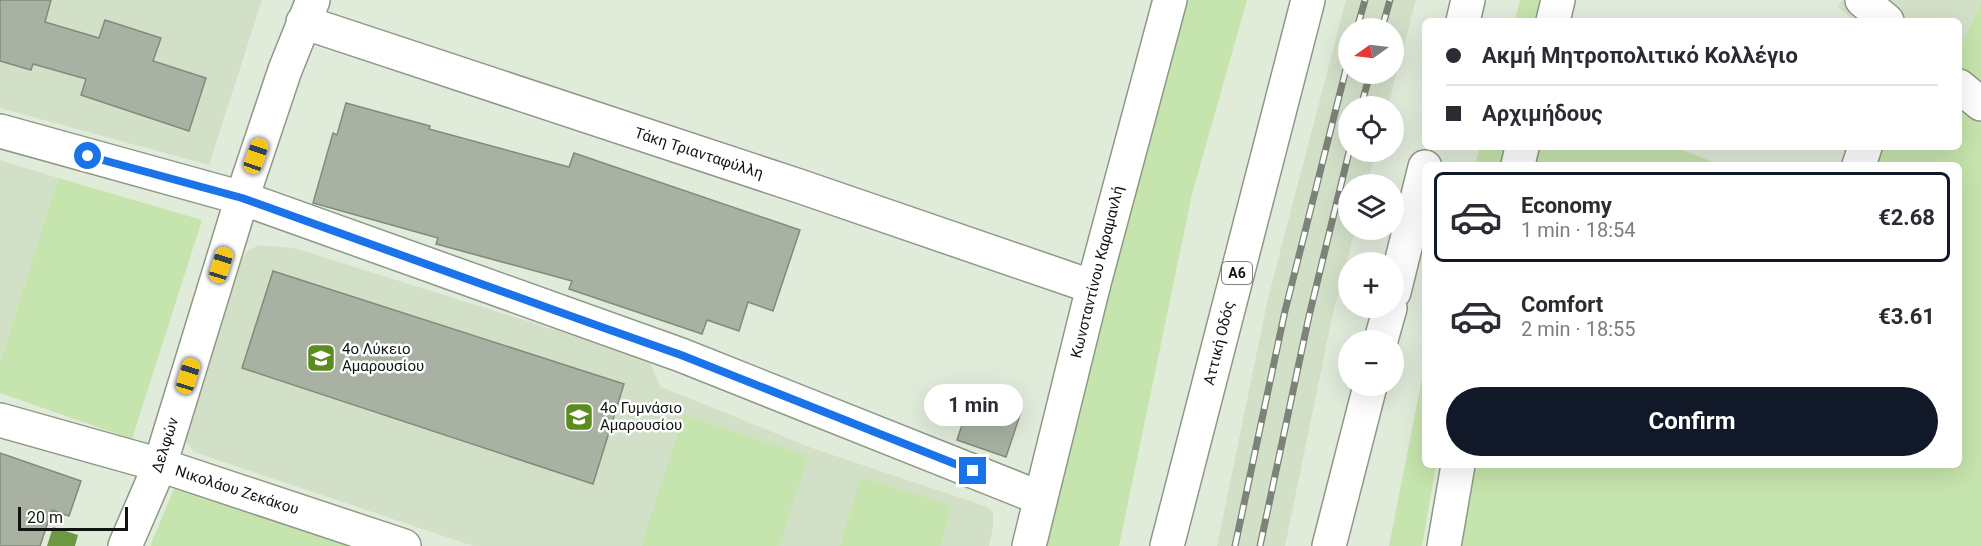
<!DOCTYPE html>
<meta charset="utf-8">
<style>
body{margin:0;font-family:Roboto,sans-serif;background:#f7f7f7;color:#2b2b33;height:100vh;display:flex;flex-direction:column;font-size:22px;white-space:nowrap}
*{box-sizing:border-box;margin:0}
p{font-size:20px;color:#7c7c81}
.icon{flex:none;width:33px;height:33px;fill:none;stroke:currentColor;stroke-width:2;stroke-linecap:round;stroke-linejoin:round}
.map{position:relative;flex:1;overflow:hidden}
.drawer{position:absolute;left:1422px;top:162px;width:540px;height:306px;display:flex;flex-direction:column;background:#fff;border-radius:9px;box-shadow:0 6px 24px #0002}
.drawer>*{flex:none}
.banner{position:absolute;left:1422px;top:18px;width:540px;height:132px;border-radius:9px;box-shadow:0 6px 24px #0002;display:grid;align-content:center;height:132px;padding:0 24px;background:#fff}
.needle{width:39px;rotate:256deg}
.tools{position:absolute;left:1338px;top:18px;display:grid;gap:12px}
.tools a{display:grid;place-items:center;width:66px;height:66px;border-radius:50%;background:#fff;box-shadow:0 6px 24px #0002;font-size:30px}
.scale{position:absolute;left:18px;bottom:15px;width:110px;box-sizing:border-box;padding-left:6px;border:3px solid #11150f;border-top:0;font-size:16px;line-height:21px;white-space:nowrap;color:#11150f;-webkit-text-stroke:4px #fff;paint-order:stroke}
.end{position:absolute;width:27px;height:27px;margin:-14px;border:8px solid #1a73e8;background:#fff;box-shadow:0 0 0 3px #fff}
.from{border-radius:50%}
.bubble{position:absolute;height:42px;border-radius:21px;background:#fff;box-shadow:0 6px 24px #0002;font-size:20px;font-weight:700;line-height:42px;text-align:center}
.car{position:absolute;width:18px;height:36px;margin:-18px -9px;border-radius:8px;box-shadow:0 0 4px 2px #0007;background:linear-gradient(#f5c518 24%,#345 0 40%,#f5c518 0 76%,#345 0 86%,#f5c518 0)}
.banner b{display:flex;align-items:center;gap:21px;height:57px;font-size:22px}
.banner b+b{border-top:2px solid #e1e1e2}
.banner i{width:15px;height:15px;background:#2b2b33}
ul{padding:10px 0 0;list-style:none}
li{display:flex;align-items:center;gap:18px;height:90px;margin:0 12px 9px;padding:0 12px;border:3px solid transparent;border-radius:9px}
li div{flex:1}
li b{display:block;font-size:22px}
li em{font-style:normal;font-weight:700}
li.active{border-color:#111827}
li>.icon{width:54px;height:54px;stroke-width:1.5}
.action{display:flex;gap:12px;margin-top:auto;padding:12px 24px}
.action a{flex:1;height:69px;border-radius:36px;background:#111827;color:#fff;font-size:24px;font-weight:700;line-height:69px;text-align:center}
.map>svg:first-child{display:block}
.built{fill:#d3e0c8;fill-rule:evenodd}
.green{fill:#c6e4ad}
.water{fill:#6e9841}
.building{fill:#a9b2a2;stroke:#828b7b;stroke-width:1.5}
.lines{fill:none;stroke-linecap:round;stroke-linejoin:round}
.minor-casing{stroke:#8f9887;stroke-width:36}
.tertiary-casing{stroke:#8f9887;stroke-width:36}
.motorway-casing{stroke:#8f9887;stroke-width:36}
.minor{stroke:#fff;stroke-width:33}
.tertiary{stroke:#fff;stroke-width:33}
.motorway{stroke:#fff;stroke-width:33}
.rail-casing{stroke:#7c8378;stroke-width:7}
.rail{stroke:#fff;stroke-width:4.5;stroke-dasharray:14;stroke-linecap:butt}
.route{stroke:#1a73e8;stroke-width:8}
.labels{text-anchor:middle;stroke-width:5;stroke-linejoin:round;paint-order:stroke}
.shield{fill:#fff;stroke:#585b57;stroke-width:1.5}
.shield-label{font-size:14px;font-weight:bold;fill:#11150f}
.street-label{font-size:15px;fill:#11150f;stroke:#fff}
.poi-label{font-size:15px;fill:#11150f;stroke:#fff;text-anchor:start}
</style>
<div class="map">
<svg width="1981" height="546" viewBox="0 0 1981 546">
<rect width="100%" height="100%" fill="#e1ebda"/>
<path class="built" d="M 0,0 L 262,0 L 209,165 L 0,108 Z
M 1346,0 L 1416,0 L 1388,106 L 1348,106 L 1348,152 L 1376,152 L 1367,184 L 1348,184 L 1348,230 L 1355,230 L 1333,313 L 1285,546 L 1217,546 L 1268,298 ZM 1348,28 L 1394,28 L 1394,74 L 1348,74 Z
M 1842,0 L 1981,0 L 1959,51 L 1959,21 L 1855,21 L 1838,7 Z
M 0,160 L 58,178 L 0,363 Z
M 258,245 L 294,248 L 648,359 L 661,387 L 812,448 L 985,506 L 993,512 L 993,528 L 989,546 L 473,546 L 194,452 L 180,433 L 233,273 L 247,252 Z"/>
<path class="green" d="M 1186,0 L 1247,0 L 1192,194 L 1119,546 L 1037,546 Z
M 1520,0 L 1541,0 L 1536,21 L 1515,21 Z
M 1981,1 L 1981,546 L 1459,546 L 1473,465 L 1959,465 L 1959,165 L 1862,165 L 1869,147 L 1959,147 L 1959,51 Z
M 1480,147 L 1505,147 L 1500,165 L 1475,165 Z
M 1534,147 L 1674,147 L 1721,165 L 1530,165 Z
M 58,178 L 202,220 L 132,439 L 0,393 L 0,363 Z
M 1425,363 L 1425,465 L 1436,465 L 1422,546 L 1389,546 Z
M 684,415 L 808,456 L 779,546 L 641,546 Z
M 861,477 L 952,506 L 940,546 L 840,546 Z
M 176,484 L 357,546 L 150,546 Z"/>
<path class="water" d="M 53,527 L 78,535 L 75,546 L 47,546 Z"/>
<path class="building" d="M 0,0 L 51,0 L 45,22 L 99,38 L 105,20 L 161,38 L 153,61 L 206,78 L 189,131 L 81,95 L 86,79 L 33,64 L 31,70 L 0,61 Z
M 346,103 L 430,126 L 429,129 L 569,167 L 574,153 L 800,230 L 773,311 L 748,302 L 739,331 L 707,320 L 702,334 L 569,289 L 572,281 L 436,244 L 438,238 L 313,203 L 333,133 L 337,135 Z
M 273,271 L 624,384 L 593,484 L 242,368 Z
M 972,395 L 1021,412 L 1006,457 L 957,440 Z
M 0,453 L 81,481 L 69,516 L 52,510 L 40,546 L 0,546 Z"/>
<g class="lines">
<g class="minor-casing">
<path id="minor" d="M 303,22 L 799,186 L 1093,287
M 0,131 L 242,198 L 681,355 L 1040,498
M 1859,165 L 1865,147
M 0,420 L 160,465 L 404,546
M 125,546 L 160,465 L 242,198 L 285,70 L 313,0"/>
</g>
<g class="tertiary-casing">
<path id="tertiary" d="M 1862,0 L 1887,21
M 1553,21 L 1558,0
M 1959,86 L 1981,104
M 1518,165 L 1522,147
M 1029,546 L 1093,287 L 1170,0
M 1444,546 L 1458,465"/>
</g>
<g class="motorway-casing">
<path id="motorway" d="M 1463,21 L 1468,0
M 1394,292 L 1425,167
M 1381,340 L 1390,308
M 1167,546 L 1308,0
M 1329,546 L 1370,386"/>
</g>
<use href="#minor" class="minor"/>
<use href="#tertiary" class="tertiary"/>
<use href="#motorway" class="motorway"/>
<g class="rail-casing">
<path id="rail" d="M 1357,28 L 1365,0
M 1382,28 L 1390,0
M 1361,106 L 1370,74
M 1235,546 L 1285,311 L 1348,61
M 1260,546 L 1309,316 L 1349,152"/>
</g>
<use href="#rail" class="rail"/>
</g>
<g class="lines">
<path class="route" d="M 88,156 L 242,198 L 593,324 L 681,355 L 973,471"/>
</g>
<defs>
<g id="school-square" transform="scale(1.5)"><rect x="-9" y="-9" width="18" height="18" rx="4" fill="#5c8b1f" stroke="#fff"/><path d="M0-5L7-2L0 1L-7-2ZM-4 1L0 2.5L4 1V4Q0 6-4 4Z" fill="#fff"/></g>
</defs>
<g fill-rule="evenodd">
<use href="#school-square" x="321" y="358"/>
<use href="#school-square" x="579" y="417"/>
</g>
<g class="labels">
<rect class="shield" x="1222" y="262" width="30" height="22" rx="4.5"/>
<g class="shield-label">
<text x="1237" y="278">Α6</text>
</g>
<g class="street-label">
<text transform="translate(699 153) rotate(18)" y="5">Τάκη Τριανταφύλλη</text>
<text transform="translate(1097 272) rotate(-76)" y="5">Κωνσταντίνου Καραμανλή</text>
<text transform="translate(1219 343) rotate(-76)" y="5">Αττική Οδός</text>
<text transform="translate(165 445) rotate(-72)" y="5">Δελφών</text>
<text transform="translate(237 490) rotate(18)" y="5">Νικολάου Ζεκάκου</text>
</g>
<g class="poi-label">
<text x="342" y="354">4ο Λύκειο<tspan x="342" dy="17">Αμαρουσίου</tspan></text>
<text x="600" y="413">4ο Γυμνάσιο<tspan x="600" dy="17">Αμαρουσίου</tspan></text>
</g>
</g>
</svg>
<div class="tools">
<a><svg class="needle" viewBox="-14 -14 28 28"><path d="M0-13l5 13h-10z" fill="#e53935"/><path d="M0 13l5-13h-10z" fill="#7c7c81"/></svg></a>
<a><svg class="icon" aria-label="locate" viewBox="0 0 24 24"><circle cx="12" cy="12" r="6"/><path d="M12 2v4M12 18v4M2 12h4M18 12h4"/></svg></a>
<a><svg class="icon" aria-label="layers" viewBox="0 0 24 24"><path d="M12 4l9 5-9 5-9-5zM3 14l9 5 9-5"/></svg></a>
<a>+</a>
<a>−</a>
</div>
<div class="scale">20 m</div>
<i class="end from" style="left:88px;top:156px"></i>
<i class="end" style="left:973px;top:471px"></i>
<div class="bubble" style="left:924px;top:384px;width:99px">1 min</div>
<i class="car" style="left:256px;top:156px;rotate:19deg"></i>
<i class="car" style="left:221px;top:265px;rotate:17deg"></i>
<i class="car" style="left:188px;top:376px;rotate:17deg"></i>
<div class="banner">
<b><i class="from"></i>Ακμή Μητροπολιτικό Κολλέγιο</b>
<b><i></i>Αρχιμήδους</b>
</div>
<section class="drawer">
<ul>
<li class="active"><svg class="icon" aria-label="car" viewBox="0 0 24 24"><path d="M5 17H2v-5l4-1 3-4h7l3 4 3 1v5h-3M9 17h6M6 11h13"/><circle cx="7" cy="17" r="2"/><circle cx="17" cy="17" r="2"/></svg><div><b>Economy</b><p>1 min · 18:54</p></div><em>€2.68</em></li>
<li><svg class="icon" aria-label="car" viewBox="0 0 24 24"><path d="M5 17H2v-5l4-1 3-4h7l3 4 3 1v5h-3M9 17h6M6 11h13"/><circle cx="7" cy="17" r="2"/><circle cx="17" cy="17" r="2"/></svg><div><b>Comfort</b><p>2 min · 18:55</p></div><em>€3.61</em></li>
</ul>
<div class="action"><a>Confirm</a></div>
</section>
</div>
